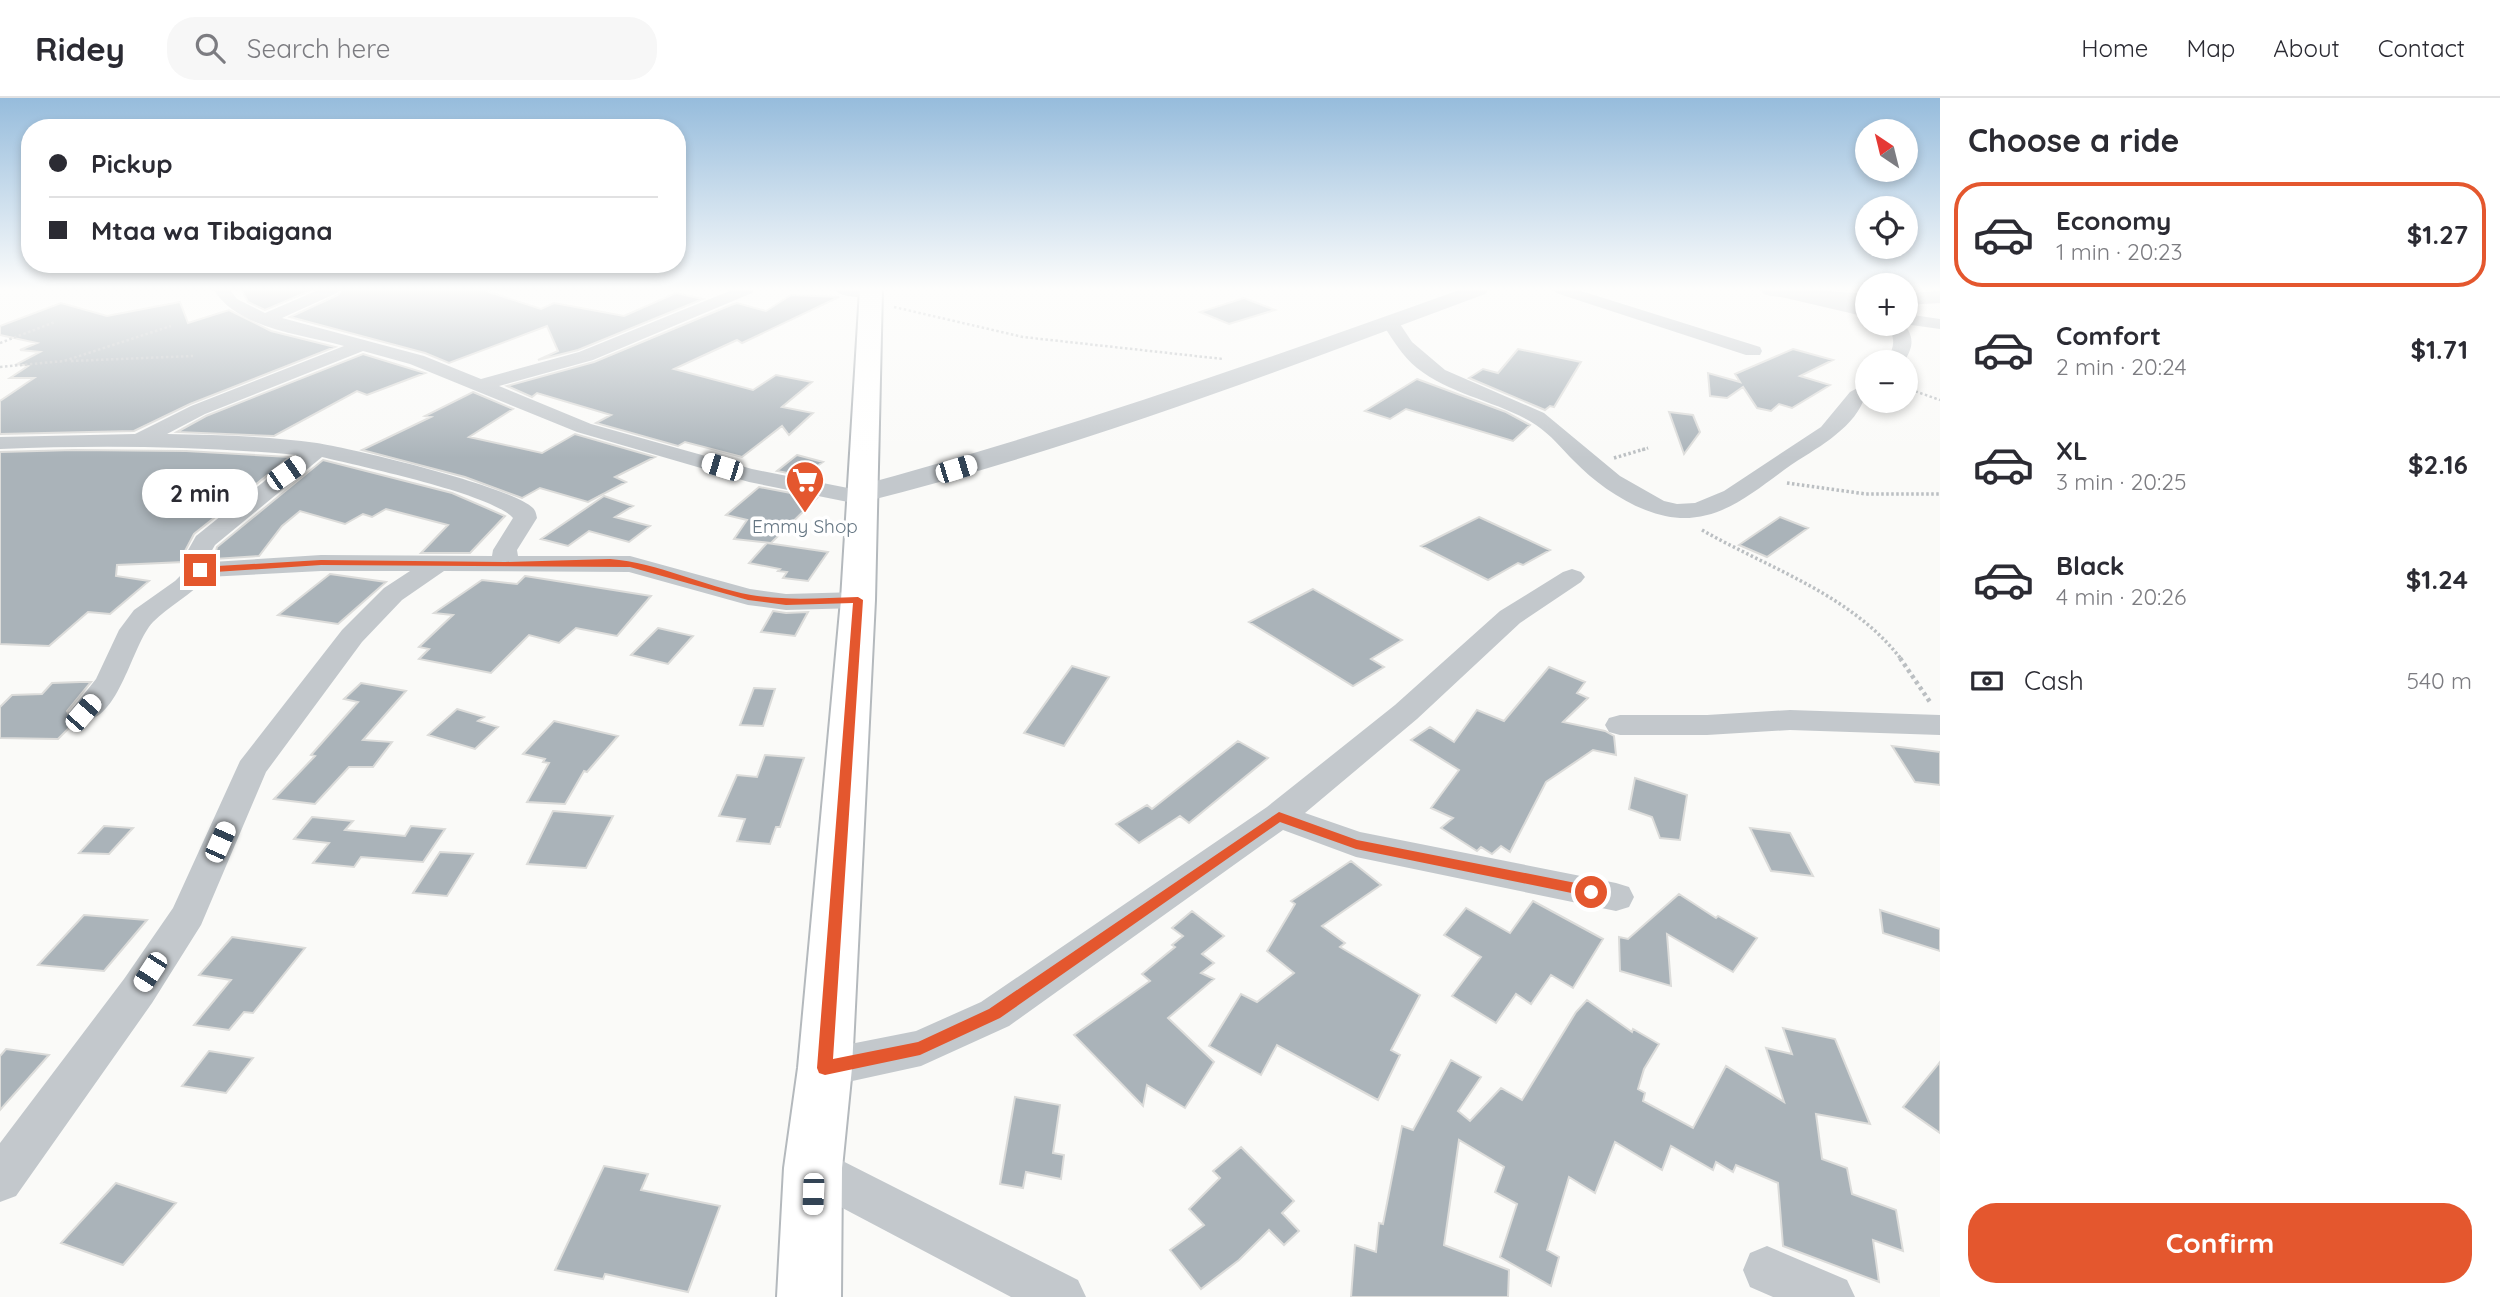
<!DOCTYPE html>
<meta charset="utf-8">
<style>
body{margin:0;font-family:Quicksand,sans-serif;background:#f7f7f7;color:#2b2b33;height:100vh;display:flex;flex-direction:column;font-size:26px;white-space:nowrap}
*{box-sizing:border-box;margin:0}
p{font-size:23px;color:#7c7c81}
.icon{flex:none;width:38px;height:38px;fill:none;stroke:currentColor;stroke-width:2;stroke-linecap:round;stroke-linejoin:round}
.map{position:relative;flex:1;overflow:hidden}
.side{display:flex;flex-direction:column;background:#fff;width:560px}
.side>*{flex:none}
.top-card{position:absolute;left:21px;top:21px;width:665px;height:154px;border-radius:28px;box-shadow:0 4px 10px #0003;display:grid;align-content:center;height:154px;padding:0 28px;background:#fff}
.needle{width:46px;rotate:325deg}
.buttons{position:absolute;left:1855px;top:21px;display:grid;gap:14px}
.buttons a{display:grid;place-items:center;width:63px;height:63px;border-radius:50%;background:#fff;box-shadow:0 4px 10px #0003;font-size:35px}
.end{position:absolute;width:32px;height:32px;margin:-16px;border:9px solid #e4572e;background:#fff;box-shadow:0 0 0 4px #fff}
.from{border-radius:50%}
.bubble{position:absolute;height:49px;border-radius:24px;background:#fff;box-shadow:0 4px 10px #0003;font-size:23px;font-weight:700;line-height:49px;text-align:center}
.car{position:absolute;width:21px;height:42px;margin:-21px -10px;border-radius:9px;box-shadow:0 0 5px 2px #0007;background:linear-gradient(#fff 24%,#345 0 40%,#fff 0 76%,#345 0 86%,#fff 0)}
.top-card b{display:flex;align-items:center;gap:24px;height:66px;font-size:26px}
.top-card b+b{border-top:2px solid #e1e1e2}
.top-card i{width:18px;height:18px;background:#2b2b33}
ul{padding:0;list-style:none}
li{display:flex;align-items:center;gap:21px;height:105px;margin:0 14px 10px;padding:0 14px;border:4px solid transparent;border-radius:28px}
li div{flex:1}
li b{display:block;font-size:26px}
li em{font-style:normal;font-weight:700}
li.on{border-color:#e4572e}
li>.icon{width:63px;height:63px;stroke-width:1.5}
h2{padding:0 28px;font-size:32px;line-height:84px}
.pay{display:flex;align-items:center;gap:18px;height:77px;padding:0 28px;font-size:26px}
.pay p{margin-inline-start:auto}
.action{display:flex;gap:14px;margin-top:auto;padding:14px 28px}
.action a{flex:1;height:80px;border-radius:28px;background:#e4572e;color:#fff;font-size:28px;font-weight:700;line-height:80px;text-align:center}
header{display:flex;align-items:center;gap:42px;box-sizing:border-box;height:98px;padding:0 35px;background:#fff;border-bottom:2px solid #e1e1e2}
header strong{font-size:33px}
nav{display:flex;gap:38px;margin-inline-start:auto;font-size:24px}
.search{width:490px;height:63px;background:#f7f7f7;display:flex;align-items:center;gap:18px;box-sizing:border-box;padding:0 24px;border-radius:28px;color:#7c7c81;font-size:26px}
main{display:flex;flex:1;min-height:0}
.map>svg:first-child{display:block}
.building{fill:#aab3b9;stroke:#dcdcda;stroke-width:2}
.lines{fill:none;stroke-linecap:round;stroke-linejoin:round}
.trunk-casing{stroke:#b4b9bd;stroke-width:4}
.path-far2{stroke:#bbbfc2;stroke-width:2.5;stroke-dasharray:2.5 2.5;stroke-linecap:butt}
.path-far1{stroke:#bbbfc2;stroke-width:3.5;stroke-dasharray:2.5 2.5;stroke-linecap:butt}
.path{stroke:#bbbfc2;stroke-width:4.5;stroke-dasharray:3.5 3.5;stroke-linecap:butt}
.minor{fill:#c3c8cc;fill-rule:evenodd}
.tertiary{fill:#c3c8cc;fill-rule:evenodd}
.trunk{fill:#fff;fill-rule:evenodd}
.route{fill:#e4572e}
.labels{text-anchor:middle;stroke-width:7;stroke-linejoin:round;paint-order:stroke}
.far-poi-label{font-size:19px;fill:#657683;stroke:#fff}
</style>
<header>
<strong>Ridey</strong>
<div class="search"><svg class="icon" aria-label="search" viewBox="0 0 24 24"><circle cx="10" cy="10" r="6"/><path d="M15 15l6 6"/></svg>Search here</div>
<nav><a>Home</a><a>Map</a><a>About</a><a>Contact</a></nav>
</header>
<main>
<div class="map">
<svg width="1940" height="1199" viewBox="0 0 1940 1199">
<rect width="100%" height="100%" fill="#fafaf8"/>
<path class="building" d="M 242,192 L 312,192 L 265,212 L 248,204 Z
M 342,192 L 483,192 L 541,211 L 554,205 L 624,218 L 676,195 L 703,201 L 578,252 L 538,262 L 558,253 L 547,228 L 449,265 L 425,255 L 290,219 L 338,197 Z
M 791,197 L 839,199 L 742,245 L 737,242 L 674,271 L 753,292 L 776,277 L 812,284 L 782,309 L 813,315 L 789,337 L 782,328 L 742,359 L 685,344 L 678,348 L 596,325 L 611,317 L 537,295 L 532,299 L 507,288 L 594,264 L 731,207 L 737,205 L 766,213 Z
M 1244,200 L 1275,212 L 1229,226 L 1200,214 Z
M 180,204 L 188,225 L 229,212 L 271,233 L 335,249 L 190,306 L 134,333 L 0,336 L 0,303 L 34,280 L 10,280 L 28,268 L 17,266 L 40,254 L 20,252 L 37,245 L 0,237 L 0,228 L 61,205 L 107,218 Z
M 1518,251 L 1581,264 L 1554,309 L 1550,308 L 1545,312 L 1469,280 L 1483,271 L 1498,275 Z
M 1793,251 L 1833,262 L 1800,278 L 1830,287 L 1792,310 L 1779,306 L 1771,313 L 1757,310 L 1743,289 L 1727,300 L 1710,298 L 1708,275 L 1740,284 L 1735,276 Z
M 363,256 L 425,275 L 367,297 L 357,293 L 274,338 L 177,334 L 206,318 Z
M 1417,281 L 1506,314 L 1530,327 L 1513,343 L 1406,311 L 1390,321 L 1365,313 Z
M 473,294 L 513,311 L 469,339 L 542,355 L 575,336 L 655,359 L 615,379 L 626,384 L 588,404 L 540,390 L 522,400 L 465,379 L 362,352 L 431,319 L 425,318 Z
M 1669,314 L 1693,317 L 1700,334 L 1684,356 Z
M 74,352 L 186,353 L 290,359 L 194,436 L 185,453 L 184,464 L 117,467 L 116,478 L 149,483 L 110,516 L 88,514 L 49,548 L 0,546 L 0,354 Z
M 797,357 L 823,364 L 803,378 L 777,373 Z
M 323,362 L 452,395 L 505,418 L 470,455 L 421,455 L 448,427 L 386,411 L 372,419 L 363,416 L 345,426 L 300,413 L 282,428 L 259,458 L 214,461 L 217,449 Z
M 759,389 L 817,400 L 771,445 L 734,441 L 747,422 L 726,417 Z
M 604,398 L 633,408 L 615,419 L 650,428 L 629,444 L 589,433 L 568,448 L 541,441 Z
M 1479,419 L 1550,452 L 1523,467 L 1518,465 L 1488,482 L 1421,448 Z
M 1780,419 L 1808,430 L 1767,459 L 1739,447 Z
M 767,445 L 828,454 L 808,483 L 783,480 L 787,474 L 778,473 L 780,471 L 749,465 Z
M 330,476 L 386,484 L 338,526 L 278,517 Z
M 525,478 L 651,498 L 617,538 L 576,530 L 559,545 L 529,537 L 491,575 L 419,561 L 429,551 L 419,549 L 453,517 L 434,515 L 482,482 L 517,486 Z
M 1313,491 L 1402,542 L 1371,561 L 1384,569 L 1353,588 L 1249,524 Z
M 773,513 L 786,515 L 808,514 L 795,538 L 761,534 Z
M 658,530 L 693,538 L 668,566 L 631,557 Z
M 1072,568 L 1109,579 L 1064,648 L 1024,635 Z
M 1549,569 L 1585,584 L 1577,595 L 1588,600 L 1563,624 L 1605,633 L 1614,638 L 1616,657 L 1593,652 L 1546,684 L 1510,754 L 1501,748 L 1492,756 L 1481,749 L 1477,753 L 1441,730 L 1453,720 L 1431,710 L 1459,672 L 1411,642 L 1430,629 L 1454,644 L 1477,612 L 1504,623 Z
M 80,584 L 91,584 L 67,613 L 74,625 L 58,641 L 0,640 L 0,609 L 12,597 L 42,596 L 52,585 Z
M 361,585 L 406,593 L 363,642 L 392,644 L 373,669 L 349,669 L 315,706 L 274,701 L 315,658 L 311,657 L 358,604 L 344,601 Z
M 754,590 L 775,591 L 763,628 L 740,627 Z
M 457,611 L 484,619 L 478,623 L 498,629 L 475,651 L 428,637 Z
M 554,623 L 618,638 L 587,674 L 584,673 L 565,706 L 527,704 L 549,665 L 543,664 L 545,661 L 523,656 Z
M 1238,643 L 1268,660 L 1189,725 L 1180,718 L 1139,745 L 1116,726 L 1147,707 L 1152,711 Z
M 1892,648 L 1940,654 L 1940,687 L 1915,684 Z
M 765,657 L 804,660 L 780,729 L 776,729 L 770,746 L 737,743 L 745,721 L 719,718 L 737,677 L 757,679 Z
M 1635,680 L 1687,697 L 1680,742 L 1660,740 L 1652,719 L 1629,711 Z
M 553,713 L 613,718 L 586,770 L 527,766 Z
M 312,719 L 353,723 L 345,732 L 405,738 L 411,728 L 445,731 L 423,764 L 361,759 L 354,769 L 313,765 L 329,745 L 294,741 Z
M 104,728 L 133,730 L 109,756 L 79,755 Z
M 1750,730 L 1790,735 L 1813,778 L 1771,773 Z
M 440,754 L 473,756 L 447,798 L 413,795 Z
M 1351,763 L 1381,787 L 1322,828 L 1345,845 L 1340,849 L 1420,897 L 1391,952 L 1400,957 L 1378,1002 L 1277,947 L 1261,977 L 1209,948 L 1241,896 L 1257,904 L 1294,875 L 1267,853 L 1295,806 L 1291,803 Z
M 1679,796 L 1716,820 L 1718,818 L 1757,840 L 1733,874 L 1667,836 L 1671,888 L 1620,873 L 1619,839 L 1628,841 Z
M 1533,803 L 1603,841 L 1573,890 L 1551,877 L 1531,906 L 1516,896 L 1496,925 L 1452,898 L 1481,859 L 1444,837 L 1466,810 L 1510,835 Z
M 1880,812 L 1940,831 L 1940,853 L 1883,835 Z
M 1192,813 L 1224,838 L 1202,856 L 1214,865 L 1201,875 L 1214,881 L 1168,920 L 1214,964 L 1185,1010 L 1147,987 L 1143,1008 L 1074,937 L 1150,883 L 1142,876 L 1175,849 L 1172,847 L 1183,838 L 1172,830 Z
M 84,817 L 147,822 L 104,873 L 38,867 Z
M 232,839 L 305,850 L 253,915 L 244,914 L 229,932 L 194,927 L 231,882 L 199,877 Z
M 1587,902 L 1632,934 L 1633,931 L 1659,946 L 1644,971 L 1638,991 L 1645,995 L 1643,1003 L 1693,1030 L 1726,968 L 1784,1004 L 1766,950 L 1792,956 L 1783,930 L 1835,941 L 1870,1026 L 1816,1016 L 1822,1061 L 1847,1070 L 1852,1096 L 1896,1112 L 1903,1153 L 1873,1142 L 1879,1184 L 1783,1148 L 1778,1085 L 1736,1067 L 1733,1074 L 1716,1064 L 1713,1072 L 1671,1048 L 1662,1072 L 1615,1044 L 1595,1095 L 1569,1079 L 1547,1152 L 1559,1159 L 1551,1188 L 1500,1159 L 1517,1106 L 1495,1094 L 1504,1069 L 1459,1042 L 1444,1147 L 1509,1172 L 1508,1199 L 1351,1199 L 1355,1147 L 1376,1154 L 1379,1125 L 1383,1126 L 1402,1028 L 1413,1032 L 1451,962 L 1481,979 L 1458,1013 L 1470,1023 L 1501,990 L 1522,1002 L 1576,914 Z
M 6,951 L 49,957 L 0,1012 L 0,958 Z
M 209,953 L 253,960 L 226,995 L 182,988 Z
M 1940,964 L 1940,1035 L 1903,1009 Z
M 1015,999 L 1060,1007 L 1053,1055 L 1064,1057 L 1061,1081 L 1026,1074 L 1023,1090 L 1000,1086 Z
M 1241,1049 L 1294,1103 L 1282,1115 L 1299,1133 L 1284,1147 L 1269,1132 L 1239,1162 L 1201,1191 L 1170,1152 L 1204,1127 L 1189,1111 L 1220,1080 L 1213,1073 Z
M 604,1068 L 648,1076 L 641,1092 L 720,1108 L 688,1194 L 605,1176 L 603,1181 L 555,1172 Z
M 116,1085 L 176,1105 L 123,1167 L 61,1145 Z"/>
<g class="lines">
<g class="trunk-casing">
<path id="trunk" d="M 860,192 L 882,192 L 875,502 L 852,970 L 842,1070 L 841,1199 L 777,1199 L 784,1070 L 798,970 L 841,502 Z"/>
</g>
<path class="path-far2" d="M 894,209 L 1023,239 L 1223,261
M 0,245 L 55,224
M 71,263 L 193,258
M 0,269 L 64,263 L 171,228
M 1906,290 L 1940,302
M 1642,352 L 1648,350"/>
<path class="path-far1" d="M 1614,360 L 1648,350
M 1787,385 L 1866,396 L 1940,396
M 1702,432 C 1770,471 1852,497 1901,561"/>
<path class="path" d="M 1900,560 L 1930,604"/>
<path class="minor" d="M 214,192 L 230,192 L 237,201 L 265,215 L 318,192 L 339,192 L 337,195 L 282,220 L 424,258 L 481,281 L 579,254 L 732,192 L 754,192 L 752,195 L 593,262 L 499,288 L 591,326 L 752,371 L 848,390 L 872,390 L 876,395 L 872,400 L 848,404 L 749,384 L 577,334 L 410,266 L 363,253 L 205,316 L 167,336 C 216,337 267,338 317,345 C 354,351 510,388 533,410 C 536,414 536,415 537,420 L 517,452 L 518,458 L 630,458 L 750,491 L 786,496 L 858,494 L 867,496 L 871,502 L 867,508 L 858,510 L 786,512 L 748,507 L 629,474 L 444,473 L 402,502 L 362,544 L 266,674 L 201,827 L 152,905 L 16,1098 L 0,1104 L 0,1045 L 124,881 L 173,810 L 240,663 L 342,532 L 384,490 L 410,473 L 321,473 L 207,479 C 191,497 169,508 153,524 C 130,548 118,634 73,622 L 69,615 L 96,581 L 119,532 L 134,512 L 175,483 L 187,471 L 187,454 L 196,438 L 297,357 C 198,348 99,347 0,351 L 0,339 L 135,336 L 191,308 L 344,248 C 302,236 238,231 214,192 ZM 322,359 C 359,368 492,396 513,420 L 493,452 L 492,458 L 321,457 L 212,464 L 211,454 L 215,447 Z
M 834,192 L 878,192 L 879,194 C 870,202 842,200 834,192 Z
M 1554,192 L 1578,192 L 1760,249 L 1762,253 L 1760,257 L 1746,257 L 1556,195 Z
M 1776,192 L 1795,192 L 1867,209 L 1867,219 L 1777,198 Z
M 1906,216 L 1940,221 L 1940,231 L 1904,226 C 1915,240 1913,249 1904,264 L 1886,264 C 1894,249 1897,241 1886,226 L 1906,226 Z
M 1390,219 L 1396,220 L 1412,244 L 1445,272 L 1544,315 L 1620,378 L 1664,403 L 1677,406 L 1695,405 L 1724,393 L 1821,329 L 1850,294 L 1867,285 C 1867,318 1831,342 1805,358 C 1765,382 1731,422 1680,420 C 1642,418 1600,390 1574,363 C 1562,351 1551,337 1536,327 C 1499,303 1452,298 1417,270 C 1402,258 1392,240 1381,224 Z
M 1572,471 L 1581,474 L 1585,479 L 1581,484 L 1520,525 L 1417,621 L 1305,715 L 1360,734 L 1616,785 L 1629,789 L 1634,799 L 1629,809 L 1616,813 L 1356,759 L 1283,732 L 1009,928 L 921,968 L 825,989 L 810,983 L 804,970 L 810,957 L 825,951 L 916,933 L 981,904 L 1267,709 L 1395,607 L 1500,513 L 1563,474 Z
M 1790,612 L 1940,617 L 1940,637 L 1790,632 L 1707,637 L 1620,637 L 1609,634 L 1605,627 L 1609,620 L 1620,617 L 1707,617 Z
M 813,1048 L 1078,1182 L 1086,1199 L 1011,1199 L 797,1086 L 790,1070 L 797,1054 Z
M 1767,1148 L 1847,1182 L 1855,1199 L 1773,1199 L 1750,1189 L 1743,1172 L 1750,1155 Z"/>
<path class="tertiary" d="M 1459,192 L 1488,192 L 1485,196 C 1281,272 1076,351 864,404 L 854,401 L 850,395 L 854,389 C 1059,334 1259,264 1459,192 Z
M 1761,192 L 1816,192 L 1867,196 L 1867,208 L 1771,198 L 1764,196 Z
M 1940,193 L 1940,205 L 1906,207 L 1906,195 Z"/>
<use href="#trunk" class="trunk"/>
</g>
<linearGradient id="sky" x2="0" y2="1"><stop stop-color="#96bcdc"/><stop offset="0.53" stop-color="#fdfdfc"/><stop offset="1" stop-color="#fdfdfc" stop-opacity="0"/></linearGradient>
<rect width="1940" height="360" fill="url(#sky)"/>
<path class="route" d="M 610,461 C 659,465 703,488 751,497 C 787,503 822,500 858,499 L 863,502 L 833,961 L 918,944 L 989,911 L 1279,714 L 1357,742 L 1591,788 L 1598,794 L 1591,799 L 1356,751 L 1280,724 L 1000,920 L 920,957 L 825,977 L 819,975 L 817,970 L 853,505 L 786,507 L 748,502 L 630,469 L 321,467 L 200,475 L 195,472 L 200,469 L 321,462 L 505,464 Z"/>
<defs>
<g id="supermarket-pin" transform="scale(2.0125)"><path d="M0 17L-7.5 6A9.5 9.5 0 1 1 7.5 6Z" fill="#e4572e" stroke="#fff"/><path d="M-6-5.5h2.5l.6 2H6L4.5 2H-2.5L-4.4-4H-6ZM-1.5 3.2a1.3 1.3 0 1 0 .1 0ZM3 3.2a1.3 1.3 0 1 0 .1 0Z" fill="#fff"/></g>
</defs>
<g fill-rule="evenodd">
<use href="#supermarket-pin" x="805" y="382"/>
</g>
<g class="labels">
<g class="far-poi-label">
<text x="805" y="435">Emmy Shop</text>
</g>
</g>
</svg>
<div class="buttons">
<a><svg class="needle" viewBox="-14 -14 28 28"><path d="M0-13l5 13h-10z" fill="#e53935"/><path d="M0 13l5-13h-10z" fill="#7c7c81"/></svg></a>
<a><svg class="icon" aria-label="locate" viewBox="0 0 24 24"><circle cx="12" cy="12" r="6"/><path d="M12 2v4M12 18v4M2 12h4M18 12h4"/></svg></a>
<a>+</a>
<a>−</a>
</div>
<i class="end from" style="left:1591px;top:794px"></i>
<i class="end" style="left:200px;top:472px"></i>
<div class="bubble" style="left:142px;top:371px;width:116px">2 min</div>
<i class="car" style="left:722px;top:369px;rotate:287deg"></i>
<i class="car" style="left:956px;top:371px;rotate:73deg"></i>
<i class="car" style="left:286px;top:375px;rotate:55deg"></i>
<i class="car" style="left:83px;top:615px;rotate:41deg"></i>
<i class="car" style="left:220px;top:744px;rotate:24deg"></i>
<i class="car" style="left:150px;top:874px;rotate:213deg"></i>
<i class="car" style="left:813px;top:1096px;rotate:182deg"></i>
<div class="top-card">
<b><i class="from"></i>Pickup</b>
<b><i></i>Mtaa wa Tibaigana</b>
</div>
</div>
<section class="side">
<h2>Choose a ride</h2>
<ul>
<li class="on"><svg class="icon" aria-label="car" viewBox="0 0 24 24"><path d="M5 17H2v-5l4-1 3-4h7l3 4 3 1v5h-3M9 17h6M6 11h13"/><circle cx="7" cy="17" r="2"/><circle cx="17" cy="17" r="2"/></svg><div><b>Economy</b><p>1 min · 20:23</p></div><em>$1.27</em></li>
<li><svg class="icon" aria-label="car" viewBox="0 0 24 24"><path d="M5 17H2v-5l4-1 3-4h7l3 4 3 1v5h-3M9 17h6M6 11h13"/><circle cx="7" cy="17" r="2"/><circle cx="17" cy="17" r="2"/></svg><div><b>Comfort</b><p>2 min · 20:24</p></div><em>$1.71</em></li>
<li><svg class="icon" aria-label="car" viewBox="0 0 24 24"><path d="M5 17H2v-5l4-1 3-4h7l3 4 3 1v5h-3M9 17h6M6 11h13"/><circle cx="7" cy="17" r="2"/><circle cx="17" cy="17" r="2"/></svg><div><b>XL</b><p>3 min · 20:25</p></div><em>$2.16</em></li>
<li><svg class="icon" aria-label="car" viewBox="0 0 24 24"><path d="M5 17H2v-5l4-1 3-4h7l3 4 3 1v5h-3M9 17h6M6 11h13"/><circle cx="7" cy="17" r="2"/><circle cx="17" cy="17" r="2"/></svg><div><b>Black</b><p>4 min · 20:26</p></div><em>$1.24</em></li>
</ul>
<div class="pay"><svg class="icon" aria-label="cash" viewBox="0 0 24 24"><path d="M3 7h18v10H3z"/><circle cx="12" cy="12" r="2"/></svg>Cash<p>540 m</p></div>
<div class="action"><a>Confirm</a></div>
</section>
</main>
